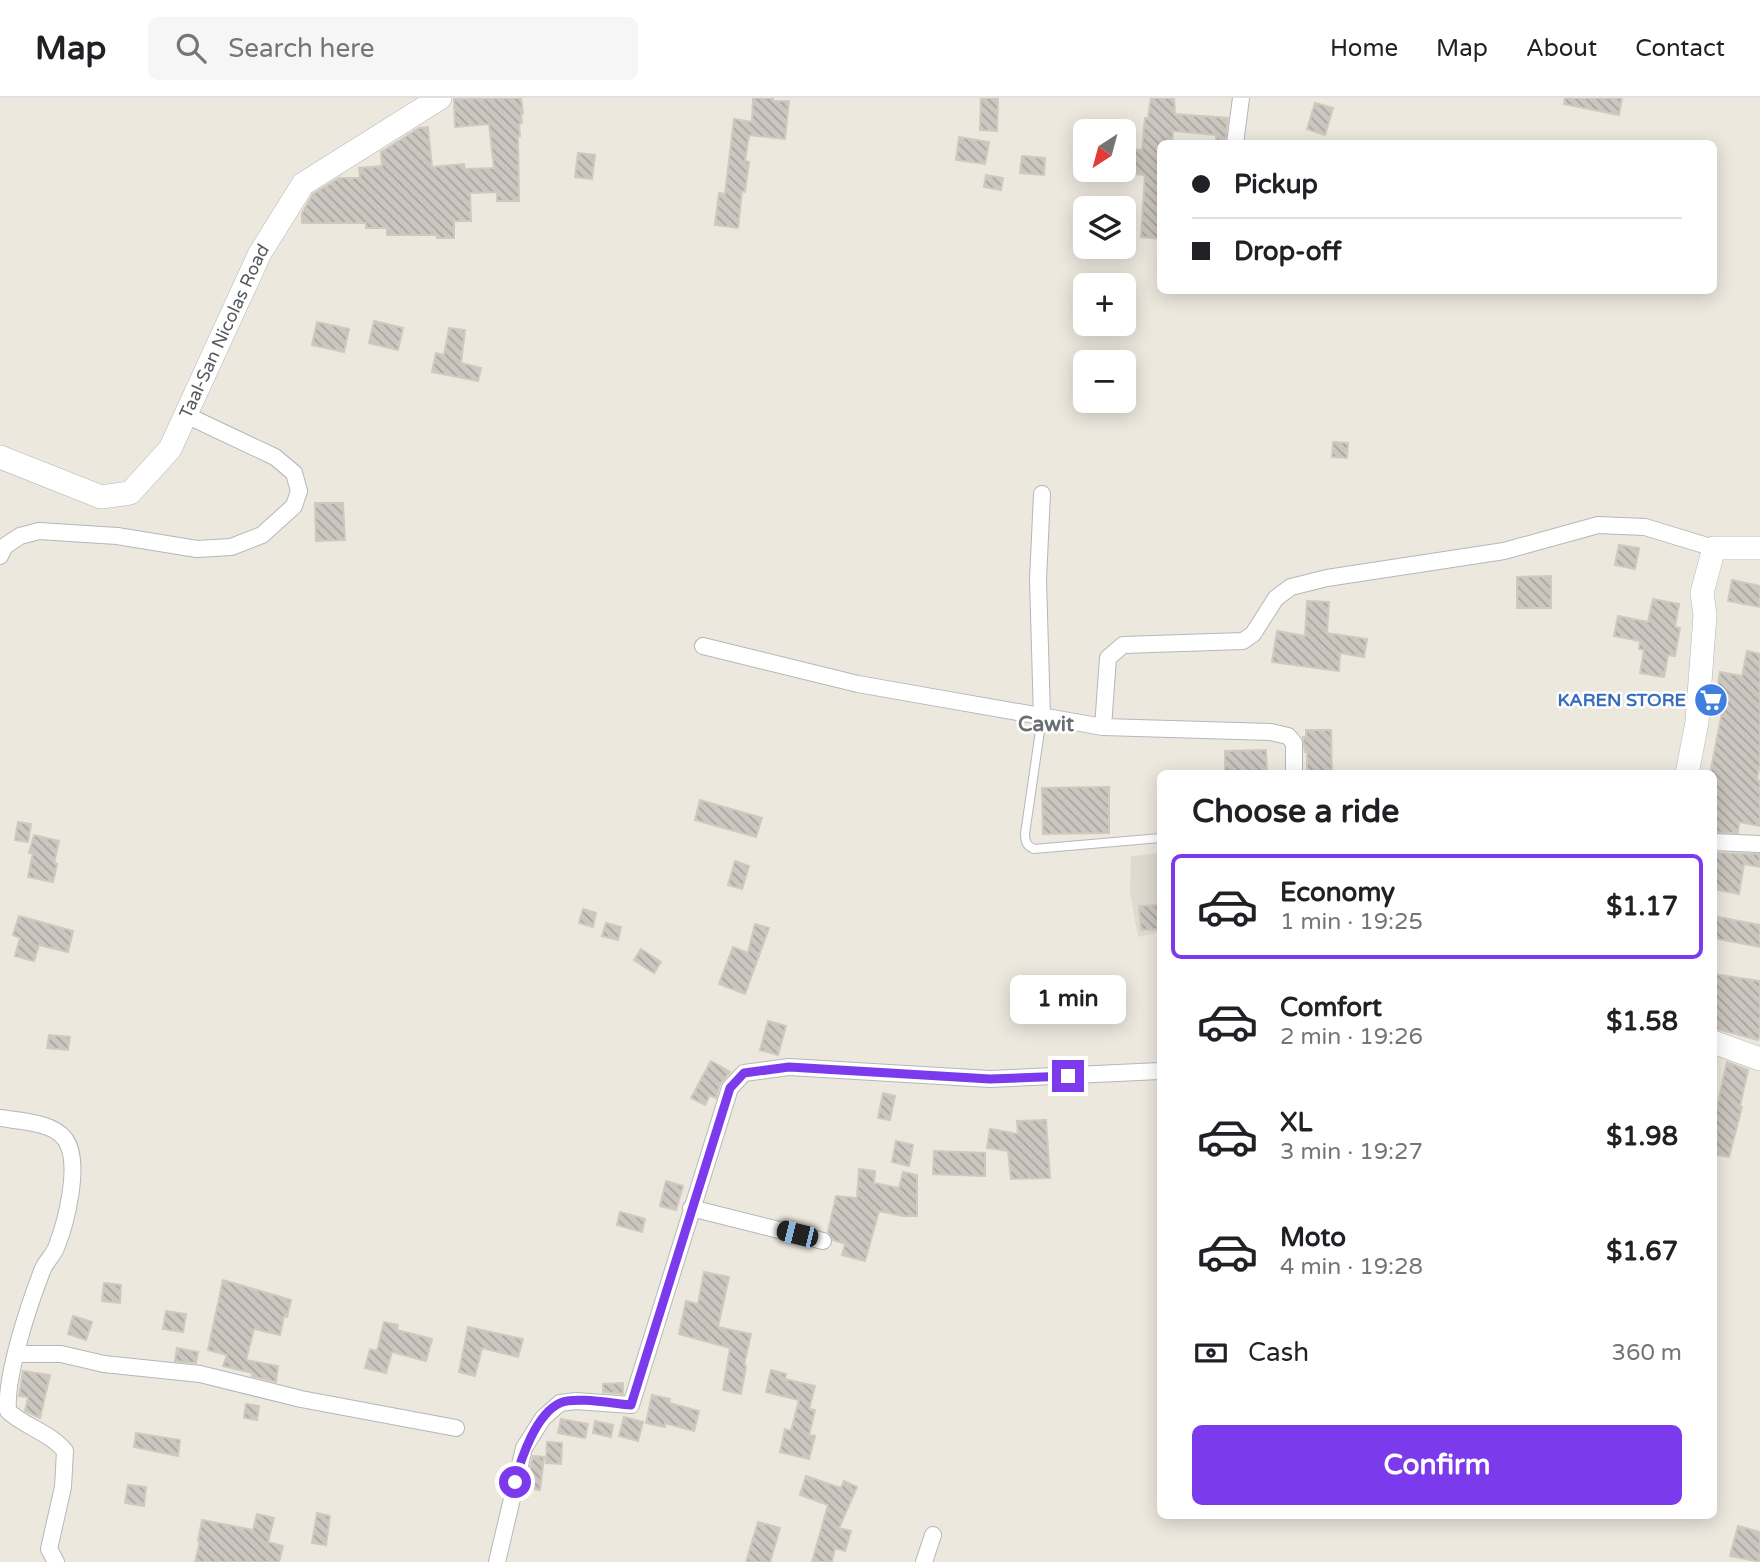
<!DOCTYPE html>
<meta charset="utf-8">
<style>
body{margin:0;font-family:"Varela Round",sans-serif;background:#f6f6f6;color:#202124;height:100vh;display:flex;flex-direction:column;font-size:26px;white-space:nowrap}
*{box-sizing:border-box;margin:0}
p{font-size:23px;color:#757577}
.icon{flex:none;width:38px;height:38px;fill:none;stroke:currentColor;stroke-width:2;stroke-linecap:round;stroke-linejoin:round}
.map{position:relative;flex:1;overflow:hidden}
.side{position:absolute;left:1157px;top:672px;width:560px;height:749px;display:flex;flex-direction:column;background:#fff;border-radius:10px;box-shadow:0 4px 18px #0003}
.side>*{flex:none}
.hud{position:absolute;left:1157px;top:42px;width:560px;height:154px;border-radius:10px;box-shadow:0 4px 18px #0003;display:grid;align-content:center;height:154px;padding:0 35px;background:#fff}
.needle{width:46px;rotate:216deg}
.buttons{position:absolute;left:1073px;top:21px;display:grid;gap:14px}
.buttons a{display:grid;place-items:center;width:63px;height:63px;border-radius:10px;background:#fff;box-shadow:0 4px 18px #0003;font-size:35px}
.end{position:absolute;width:32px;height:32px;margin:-16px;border:9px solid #7c3aed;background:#fff;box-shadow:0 0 0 4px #fff}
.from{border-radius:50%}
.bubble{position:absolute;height:49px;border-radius:10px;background:#fff;box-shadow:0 4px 18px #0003;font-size:23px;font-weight:700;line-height:49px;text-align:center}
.car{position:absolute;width:21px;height:42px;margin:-21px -10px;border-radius:9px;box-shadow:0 0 5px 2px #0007;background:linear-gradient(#222 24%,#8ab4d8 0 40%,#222 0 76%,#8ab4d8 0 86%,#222 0)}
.hud b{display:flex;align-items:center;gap:24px;height:66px;font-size:26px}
.hud b+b{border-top:2px solid #e0e0e0}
.hud i{width:18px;height:18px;background:#202124}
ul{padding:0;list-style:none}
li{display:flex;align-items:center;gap:21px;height:105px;margin:0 14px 10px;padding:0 21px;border:4px solid transparent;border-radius:10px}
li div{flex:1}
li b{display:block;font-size:26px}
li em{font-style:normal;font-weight:700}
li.selected{border-color:#7c3aed}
li>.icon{width:63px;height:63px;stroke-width:1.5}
h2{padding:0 35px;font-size:32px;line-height:84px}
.pay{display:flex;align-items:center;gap:18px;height:77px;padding:0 35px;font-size:26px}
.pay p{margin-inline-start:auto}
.button{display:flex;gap:14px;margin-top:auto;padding:14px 35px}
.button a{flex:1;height:80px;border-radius:10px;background:#7c3aed;color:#fff;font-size:28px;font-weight:700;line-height:80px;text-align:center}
header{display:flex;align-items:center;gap:42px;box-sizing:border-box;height:98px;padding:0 35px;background:#fff;border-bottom:2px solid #e0e0e0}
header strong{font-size:33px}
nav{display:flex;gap:38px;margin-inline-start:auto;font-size:24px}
.search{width:490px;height:63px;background:#f6f6f6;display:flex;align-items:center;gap:18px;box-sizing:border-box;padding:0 24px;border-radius:10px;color:#757577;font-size:26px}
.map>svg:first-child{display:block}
.education{fill:#dedacf}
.building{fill:url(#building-back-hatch);stroke:#d0c9bd;stroke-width:2}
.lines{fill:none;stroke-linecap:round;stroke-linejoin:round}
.lane-casing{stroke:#b4b7bc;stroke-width:10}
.street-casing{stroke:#b4b7bc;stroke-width:18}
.secondary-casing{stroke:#b2b7bc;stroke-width:24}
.lane{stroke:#fff;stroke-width:8}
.street{stroke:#fff;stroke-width:16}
.secondary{stroke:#fff;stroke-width:23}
.route{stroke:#7c3aed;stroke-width:9}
.labels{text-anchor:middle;stroke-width:5;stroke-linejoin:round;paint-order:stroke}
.street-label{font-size:18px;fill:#575c60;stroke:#fff}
.shop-label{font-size:18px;font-weight:bold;fill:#366cbe;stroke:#fff;text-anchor:end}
.quarter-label{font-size:21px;font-weight:bold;fill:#686e72;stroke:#fff}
</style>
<header>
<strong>Map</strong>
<div class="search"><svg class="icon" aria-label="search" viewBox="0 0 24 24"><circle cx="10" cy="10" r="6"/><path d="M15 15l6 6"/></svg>Search here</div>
<nav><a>Home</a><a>Map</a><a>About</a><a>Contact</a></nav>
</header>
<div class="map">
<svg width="1760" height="1464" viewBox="0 0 1760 1464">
<defs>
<pattern id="building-back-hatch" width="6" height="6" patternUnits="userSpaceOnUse" patternTransform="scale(1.75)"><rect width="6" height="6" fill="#cbc6bf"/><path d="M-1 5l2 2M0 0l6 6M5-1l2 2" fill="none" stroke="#a8a49f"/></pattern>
</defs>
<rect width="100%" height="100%" fill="#ece8de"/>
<path class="education" d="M 1160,755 L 1160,834 L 1138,839 L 1130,794 L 1131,758 Z"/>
<path class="building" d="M 521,0 L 523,15 L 521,16 L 522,25 L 519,26 L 520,38 L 518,38 L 519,103 L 497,103 L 497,94 L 470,95 L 471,123 L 454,123 L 454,140 L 437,140 L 437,137 L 387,137 L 387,130 L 366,130 L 366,125 L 302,125 L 302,115 L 313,96 L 339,80 L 360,80 L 359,70 L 382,68 L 381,54 L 419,30 L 428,29 L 432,69 L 464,66 L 465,71 L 494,70 L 489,26 L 455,29 L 454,1 Z
M 753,0 L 773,0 L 773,3 L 789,3 L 785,41 L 749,37 L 745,63 L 749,64 L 745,94 L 742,93 L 738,130 L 715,127 L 719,95 L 725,96 L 734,21 L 752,24 Z
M 981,0 L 998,0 L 997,33 L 980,32 Z
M 1151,0 L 1174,0 L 1175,16 L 1228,20 L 1225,46 L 1216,46 L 1216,37 L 1173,33 L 1172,46 L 1160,46 L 1160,141 L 1141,139 L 1145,77 L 1124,75 L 1124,50 L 1142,52 L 1145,20 L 1148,20 Z
M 1565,0 L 1622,0 L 1619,17 L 1564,6 Z
M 1315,5 L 1333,10 L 1325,37 L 1307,31 Z
M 959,39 L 989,44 L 985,66 L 956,62 Z
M 578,55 L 595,57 L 592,81 L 575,79 Z
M 1022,58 L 1045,60 L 1044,77 L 1020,75 Z
M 986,77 L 1003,80 L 1001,92 L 984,89 Z
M 374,223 L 403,230 L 398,252 L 369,245 Z
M 317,224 L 349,231 L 344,254 L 312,247 Z
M 449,230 L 465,232 L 461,265 L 481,270 L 478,283 L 432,274 L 436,255 L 444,257 Z
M 1333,344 L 1348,345 L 1347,360 L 1332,359 Z
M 315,405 L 343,405 L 345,442 L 316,443 Z
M 1619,447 L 1639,450 L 1635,471 L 1615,467 Z
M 1551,478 L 1551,510 L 1517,510 L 1517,479 Z
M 1732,482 L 1760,488 L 1760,509 L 1728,503 Z
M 1653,501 L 1679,506 L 1675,529 L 1680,530 L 1675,558 L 1668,557 L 1664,579 L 1640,575 L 1644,552 L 1639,551 L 1640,543 L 1614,538 L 1618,518 L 1648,524 Z
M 1307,503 L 1329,504 L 1327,535 L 1367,541 L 1364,559 L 1340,555 L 1339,573 L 1272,564 L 1277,533 L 1305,538 Z
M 1747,553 L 1760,556 L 1760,666 L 1757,682 L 1760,683 L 1760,728 L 1739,724 L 1738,735 L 1713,734 L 1713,676 L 1710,676 L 1724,604 L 1715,602 L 1720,574 L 1742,578 Z
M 1306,632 L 1331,632 L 1332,676 L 1307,676 L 1307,654 L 1305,654 L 1303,639 L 1306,639 Z
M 1266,652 L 1267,676 L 1225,676 L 1225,653 Z
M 1109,689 L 1109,735 L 1043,736 L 1042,690 Z
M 700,702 L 762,720 L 756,739 L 695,722 Z
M 18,724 L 31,726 L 28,744 L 15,742 Z
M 34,737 L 59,743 L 54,765 L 57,766 L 53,784 L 28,779 L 33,755 L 29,755 Z
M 1713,755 L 1760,756 L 1760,769 L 1744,766 L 1739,796 L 1713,791 Z
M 735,763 L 749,768 L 742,791 L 728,787 Z
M 1160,807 L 1160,831 L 1141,832 L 1139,808 Z
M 583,811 L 596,815 L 593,829 L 579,825 Z
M 19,818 L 73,833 L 68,854 L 39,847 L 34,863 L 15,858 L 20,840 L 13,837 Z
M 1713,818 L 1760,827 L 1760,849 L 1713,840 Z
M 606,825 L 621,829 L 618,842 L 602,838 Z
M 755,826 L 769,830 L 745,896 L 719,886 L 733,849 L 748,855 Z
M 641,851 L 661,864 L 654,875 L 634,862 Z
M 1713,876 L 1760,883 L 1760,936 L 1758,942 L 1713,930 Z
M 768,923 L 786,928 L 778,957 L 760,952 Z
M 49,937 L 70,939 L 68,952 L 47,950 Z
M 711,963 L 730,974 L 720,986 L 716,1000 L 710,997 L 705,1007 L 691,1000 Z
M 1727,964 L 1748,972 L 1740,1008 L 1742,1009 L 1729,1059 L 1713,1056 L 1717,1036 L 1713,1036 L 1713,1014 L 1716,1014 Z
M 883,995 L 895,998 L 890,1022 L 878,1020 Z
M 1046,1022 L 1050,1080 L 1011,1081 L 1008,1053 L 987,1050 L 990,1031 L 1018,1036 L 1017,1023 Z
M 896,1043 L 913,1047 L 909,1068 L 892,1064 Z
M 934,1053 L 985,1055 L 985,1078 L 933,1076 Z
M 859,1071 L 875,1073 L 874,1085 L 899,1090 L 903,1074 L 917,1077 L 917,1118 L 903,1118 L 879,1113 L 865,1163 L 842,1157 L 845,1146 L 833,1142 L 828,1134 L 836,1098 L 857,1100 Z
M 666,1083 L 683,1088 L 676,1112 L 660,1108 Z
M 620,1114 L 645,1121 L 642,1134 L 617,1127 Z
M 704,1174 L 729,1179 L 718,1229 L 751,1236 L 744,1267 L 746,1268 L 741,1296 L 723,1292 L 730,1250 L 679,1236 L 686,1203 L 698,1206 Z
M 223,1182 L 291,1202 L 287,1219 L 284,1218 L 280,1237 L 254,1231 L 246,1262 L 278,1268 L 276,1284 L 252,1278 L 253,1275 L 223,1268 L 227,1257 L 208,1252 Z
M 104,1185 L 121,1187 L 120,1205 L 102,1203 Z
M 166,1213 L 186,1216 L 183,1234 L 163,1231 Z
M 73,1218 L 92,1224 L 86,1242 L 68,1236 Z
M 384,1224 L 398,1227 L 397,1232 L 432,1241 L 426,1263 L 392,1254 L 386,1275 L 365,1270 L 370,1251 L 377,1253 Z
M 468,1229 L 523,1241 L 518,1259 L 482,1250 L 475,1278 L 459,1274 Z
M 177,1250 L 198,1254 L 196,1265 L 175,1263 Z
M 771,1272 L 786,1276 L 785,1281 L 815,1288 L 809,1311 L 815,1312 L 809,1337 L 815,1338 L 809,1361 L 780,1354 L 785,1331 L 791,1333 L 799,1302 L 766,1294 Z
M 23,1273 L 50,1277 L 40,1320 L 25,1313 L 28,1299 L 19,1298 Z
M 623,1285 L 623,1296 L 603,1294 L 603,1286 Z
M 652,1297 L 670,1301 L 669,1305 L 699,1313 L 694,1333 L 665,1325 L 665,1329 L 646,1325 Z
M 246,1306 L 259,1308 L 257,1322 L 244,1320 Z
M 624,1319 L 643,1324 L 638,1343 L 619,1338 Z
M 561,1321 L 588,1326 L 585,1340 L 558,1335 Z
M 595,1323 L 613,1327 L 611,1339 L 593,1335 Z
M 136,1335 L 180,1342 L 178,1358 L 134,1349 Z
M 547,1344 L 562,1345 L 561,1366 L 546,1365 Z
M 533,1358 L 544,1359 L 540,1392 L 525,1390 Z
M 806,1378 L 841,1390 L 844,1383 L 857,1389 L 839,1430 L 851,1433 L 845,1453 L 835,1450 L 832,1464 L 812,1464 L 828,1407 L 800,1397 Z
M 128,1387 L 146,1389 L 144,1408 L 125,1405 Z
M 317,1415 L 330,1418 L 326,1447 L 312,1445 Z
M 257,1416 L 274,1420 L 268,1444 L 283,1448 L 279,1464 L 195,1464 L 200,1443 L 198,1443 L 202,1422 L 253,1432 Z
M 758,1424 L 780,1430 L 770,1464 L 746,1464 Z
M 1738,1428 L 1760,1434 L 1760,1464 L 1730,1458 Z"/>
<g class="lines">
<g class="lane-casing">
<path id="lane" d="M 1042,619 L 1025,736 C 1025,744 1027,748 1034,751 L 1160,740"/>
</g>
<g class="street-casing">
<path id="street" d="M 1235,46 L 1241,0
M 1042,396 L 1038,482 L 1042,619
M 0,458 L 5,448 L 20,438 L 39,433 L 117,438 L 197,451 L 231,449 L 262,437 L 294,408 L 299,393 L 294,375 L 275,359 L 186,317
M 703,548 L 858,586 L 1103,629 L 1271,634 L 1288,638 L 1294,645 L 1294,676
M 1103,629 L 1108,560 L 1123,547 L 1243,543 L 1253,536 L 1276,500 L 1291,489 L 1327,480 L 1504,453 L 1598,427 L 1645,429 L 1714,450
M 1713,744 L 1760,746
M 0,1020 C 19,1023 53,1024 65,1041 C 82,1064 66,1125 56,1150 C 53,1158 45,1164 42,1173 C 29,1207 5,1278 8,1313 C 25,1329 51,1335 65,1353 L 63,1389 L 49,1451 L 56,1464
M 691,1110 L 823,1143
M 17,1256 L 61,1256 L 104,1266 L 200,1276 L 301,1301 L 456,1330
M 497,1464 L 524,1350 L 543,1320 L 560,1305 L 576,1303 L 631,1307 L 730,990 L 744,975 L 789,969 L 990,981 L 1160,973
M 924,1464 L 933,1437"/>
</g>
<g class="secondary-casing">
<g id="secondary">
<path id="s1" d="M 0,359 L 101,399 L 130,395 L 170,351 L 260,155 L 303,86 L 440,0"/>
<path d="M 1687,676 L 1697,624 L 1705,517 L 1702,495 L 1714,450 L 1760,450"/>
<path d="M 1713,944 L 1760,961"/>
</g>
</g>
<use href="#lane" class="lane"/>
<use href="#street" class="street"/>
<use href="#secondary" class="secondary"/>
</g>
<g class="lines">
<path class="route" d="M 515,1384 C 521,1360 536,1316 560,1305 C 575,1298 615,1306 631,1307 L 730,990 L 744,975 L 789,969 L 990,981 L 1068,978"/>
</g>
<defs>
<g id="supermarket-disc" transform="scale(1.75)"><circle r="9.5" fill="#3f7fe0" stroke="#fff"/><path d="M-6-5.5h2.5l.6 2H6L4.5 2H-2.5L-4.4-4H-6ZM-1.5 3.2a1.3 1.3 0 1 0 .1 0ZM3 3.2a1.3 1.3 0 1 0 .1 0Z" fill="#fff"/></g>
</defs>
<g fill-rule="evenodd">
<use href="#supermarket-disc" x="1711" y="602"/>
</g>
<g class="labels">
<g class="street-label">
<text dy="6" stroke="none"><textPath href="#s1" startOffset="327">Taal-San Nicolas Road</textPath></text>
</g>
<g class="shop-label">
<text x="1686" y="608">KAREN STORE</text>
</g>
<g class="quarter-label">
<text x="1046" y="633">Cawit</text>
</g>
</g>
</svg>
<div class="buttons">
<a><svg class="needle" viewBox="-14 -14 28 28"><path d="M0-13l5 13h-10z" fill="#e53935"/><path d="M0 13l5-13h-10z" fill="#757577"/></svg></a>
<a><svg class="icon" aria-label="layers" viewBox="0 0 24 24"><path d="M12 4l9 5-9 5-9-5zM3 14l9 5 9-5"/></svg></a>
<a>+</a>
<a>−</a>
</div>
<i class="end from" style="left:515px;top:1384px"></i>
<i class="end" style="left:1068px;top:978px"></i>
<div class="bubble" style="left:1010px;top:877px;width:116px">1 min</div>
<i class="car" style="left:797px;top:1136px;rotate:284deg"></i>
<div class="hud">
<b><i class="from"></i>Pickup</b>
<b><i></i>Drop-off</b>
</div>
<section class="side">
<h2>Choose a ride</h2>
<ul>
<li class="selected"><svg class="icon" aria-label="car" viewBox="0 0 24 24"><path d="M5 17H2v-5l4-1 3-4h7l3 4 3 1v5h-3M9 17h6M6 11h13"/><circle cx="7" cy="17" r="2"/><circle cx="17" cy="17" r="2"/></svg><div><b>Economy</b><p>1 min · 19:25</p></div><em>$1.17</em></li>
<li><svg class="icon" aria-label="car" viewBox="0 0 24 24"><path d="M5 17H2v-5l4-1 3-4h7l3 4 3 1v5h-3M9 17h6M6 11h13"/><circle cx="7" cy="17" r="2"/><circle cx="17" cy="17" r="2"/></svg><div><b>Comfort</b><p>2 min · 19:26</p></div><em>$1.58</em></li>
<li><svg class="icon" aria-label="car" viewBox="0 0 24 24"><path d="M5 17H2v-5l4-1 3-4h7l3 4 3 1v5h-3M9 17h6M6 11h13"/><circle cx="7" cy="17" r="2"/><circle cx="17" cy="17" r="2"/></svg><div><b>XL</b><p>3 min · 19:27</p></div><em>$1.98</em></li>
<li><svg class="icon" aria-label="car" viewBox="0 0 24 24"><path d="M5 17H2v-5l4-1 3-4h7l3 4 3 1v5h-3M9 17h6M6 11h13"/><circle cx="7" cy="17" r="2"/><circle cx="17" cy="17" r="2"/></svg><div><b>Moto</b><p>4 min · 19:28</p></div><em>$1.67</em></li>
</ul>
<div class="pay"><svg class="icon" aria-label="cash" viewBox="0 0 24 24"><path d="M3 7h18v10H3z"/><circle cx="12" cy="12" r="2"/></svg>Cash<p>360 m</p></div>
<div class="button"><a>Confirm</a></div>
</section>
</div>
